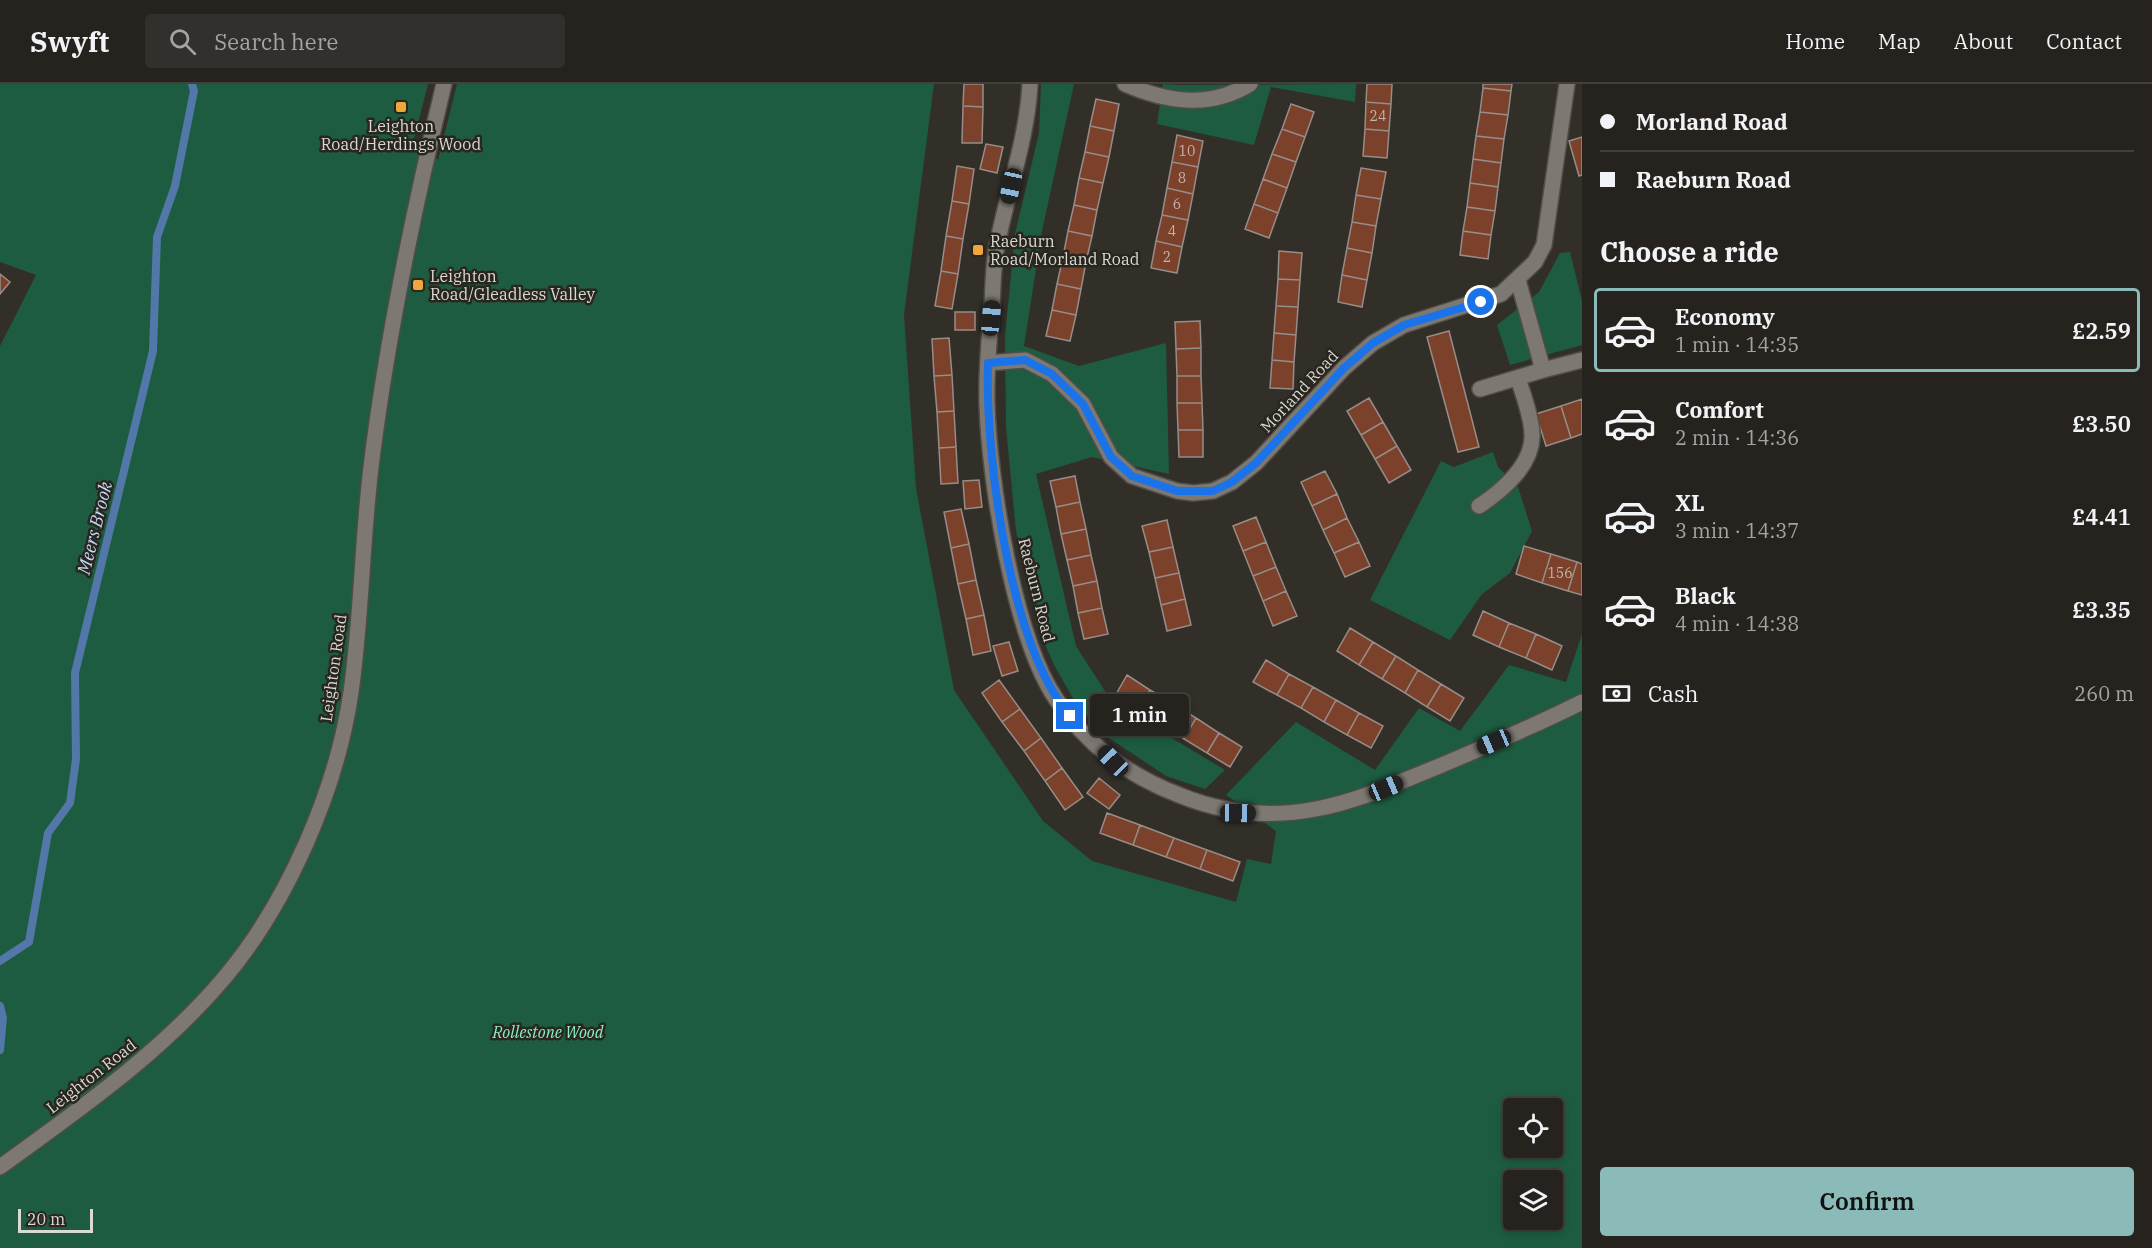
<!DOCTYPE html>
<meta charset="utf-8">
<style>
body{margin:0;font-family:"IBM Plex Serif",serif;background:#322f2c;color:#f1f3f6;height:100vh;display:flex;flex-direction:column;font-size:22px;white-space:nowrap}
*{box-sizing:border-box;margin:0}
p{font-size:20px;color:#a4a4a4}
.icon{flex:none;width:33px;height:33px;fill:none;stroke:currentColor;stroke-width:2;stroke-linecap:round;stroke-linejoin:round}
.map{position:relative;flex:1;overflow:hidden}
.details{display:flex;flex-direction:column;background:#26231f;width:570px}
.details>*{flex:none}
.hud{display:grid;align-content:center;height:132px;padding:0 18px;background:#26231f}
.controls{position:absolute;left:1503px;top:1014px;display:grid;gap:12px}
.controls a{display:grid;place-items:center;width:60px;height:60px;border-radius:6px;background:#26231f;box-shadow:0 3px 9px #0003,0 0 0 2px #42403d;font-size:30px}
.scale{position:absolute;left:18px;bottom:15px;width:75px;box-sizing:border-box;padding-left:6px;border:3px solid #dbd9d5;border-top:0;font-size:16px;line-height:21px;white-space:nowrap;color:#dbd9d5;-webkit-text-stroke:4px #28261f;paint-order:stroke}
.end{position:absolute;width:27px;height:27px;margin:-14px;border:8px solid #1a73e8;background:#fff;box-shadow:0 0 0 3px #fff}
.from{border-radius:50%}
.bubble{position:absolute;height:42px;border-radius:6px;background:#26231f;box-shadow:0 3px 9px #0003,0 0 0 2px #42403d;font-size:20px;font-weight:600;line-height:42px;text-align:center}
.car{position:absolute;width:18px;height:36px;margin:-18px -9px;border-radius:8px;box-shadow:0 0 4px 2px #0007;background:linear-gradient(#222 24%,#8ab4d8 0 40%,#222 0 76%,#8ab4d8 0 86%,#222 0)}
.hud b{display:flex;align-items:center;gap:21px;height:57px;font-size:22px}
.hud b+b{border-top:2px solid #42403d}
.hud i{width:15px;height:15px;background:#f1f3f6}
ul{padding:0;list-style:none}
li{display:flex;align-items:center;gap:18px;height:84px;margin:0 12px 9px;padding:0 6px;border:3px solid transparent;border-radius:6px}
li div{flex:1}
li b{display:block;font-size:22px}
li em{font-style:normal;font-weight:600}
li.selected{border-color:#8bbbb9}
li>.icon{width:54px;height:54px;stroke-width:1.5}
h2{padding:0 18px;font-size:27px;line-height:72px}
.pay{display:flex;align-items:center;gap:15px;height:66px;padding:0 18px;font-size:22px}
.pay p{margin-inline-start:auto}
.cta{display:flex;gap:12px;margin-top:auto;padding:12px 18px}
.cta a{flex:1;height:69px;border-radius:6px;background:#8bbbb9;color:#111;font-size:24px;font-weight:600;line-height:69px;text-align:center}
header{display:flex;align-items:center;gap:36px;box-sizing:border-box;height:84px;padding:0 30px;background:#26231f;border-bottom:2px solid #42403d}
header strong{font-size:28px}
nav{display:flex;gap:33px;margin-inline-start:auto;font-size:21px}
.search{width:420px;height:54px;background:#322f2c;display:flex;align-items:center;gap:15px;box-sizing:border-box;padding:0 21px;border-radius:6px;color:#a4a4a4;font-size:22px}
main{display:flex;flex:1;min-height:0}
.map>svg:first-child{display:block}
.green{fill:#1d5c40;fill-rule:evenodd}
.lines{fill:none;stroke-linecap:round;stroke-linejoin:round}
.stream{stroke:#5277a8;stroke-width:8}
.building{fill:#7b412a;stroke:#968d89;stroke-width:1.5}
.minor-casing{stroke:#504d49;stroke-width:18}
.minor{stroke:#7d7972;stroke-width:15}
.route{stroke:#1a73e8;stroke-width:8}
.poi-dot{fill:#eea73d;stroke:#28261f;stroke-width:2}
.labels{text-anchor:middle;stroke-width:5;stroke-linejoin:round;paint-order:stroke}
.number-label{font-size:14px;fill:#c3b3aa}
.poi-label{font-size:16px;fill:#dbd9d5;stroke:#28261f;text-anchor:start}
.street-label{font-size:16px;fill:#dbd9d5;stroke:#28261f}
.park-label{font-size:16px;font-style:italic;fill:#8befbe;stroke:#28261f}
.water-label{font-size:18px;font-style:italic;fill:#c4daf8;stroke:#28261f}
</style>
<header>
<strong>Swyft</strong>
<div class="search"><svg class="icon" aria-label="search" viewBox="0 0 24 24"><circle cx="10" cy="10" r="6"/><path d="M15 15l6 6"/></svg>Search here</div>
<nav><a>Home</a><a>Map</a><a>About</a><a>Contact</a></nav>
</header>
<main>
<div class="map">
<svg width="1582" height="1164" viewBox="0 0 1582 1164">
<rect width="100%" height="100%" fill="#322f29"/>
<path class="green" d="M 0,0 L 428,0 L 414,55 L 438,76 L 457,0 L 934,0 L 904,231 L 916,404 L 954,606 L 1043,737 L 1092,777 L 1236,818 L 1247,775 L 1271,780 L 1276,747 L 1226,711 L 1296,638 L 1375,686 L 1419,624 L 1460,647 L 1509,581 L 1566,598 L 1582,550 L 1582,1164 L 0,1164 L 0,262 L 36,191 L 0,178 ZM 1514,1024 L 1552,1024 L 1552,1064 L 1514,1064 ZM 1514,1096 L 1552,1096 L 1552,1136 L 1514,1136 Z
M 1041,0 L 1074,0 L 1042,147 L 1024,262 L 1079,282 L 1166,259 L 1169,390 L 1092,373 L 1036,390 L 1076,562 L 1112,618 L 1225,686 L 1205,705 L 1166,692 L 1100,648 L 1074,616 L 1054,581 L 1038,544 L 1016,447 L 1006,343 L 1005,252 L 1015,150 L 1039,49 Z
M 1163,0 L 1179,1 L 1356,0 L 1355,18 L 1271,3 L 1254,61 L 1157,40 Z
M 1570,168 L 1582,217 L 1582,261 L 1510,281 L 1497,241 L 1539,208 L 1560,169 Z
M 1493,368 L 1498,383 L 1518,403 L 1532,447 L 1510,489 L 1482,510 L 1450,556 L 1370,516 L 1441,377 L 1454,383 Z"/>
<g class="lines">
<path class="stream" d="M 0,877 L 29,858 L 48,749 L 70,719 L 76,675 L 75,589 L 153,267 L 157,153 L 175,102 L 194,7 L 192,0
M 0,922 L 3,934 L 0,966"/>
</g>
<path class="building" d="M 964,0 L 983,0 L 983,23 L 963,22 Z
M 1367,0 L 1392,0 L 1391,20 L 1366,18 Z
M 1483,0 L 1512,0 L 1511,7 L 1483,4 Z
M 1483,4 L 1511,7 L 1508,31 L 1480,28 Z
M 1096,15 L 1119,20 L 1114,47 L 1090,42 Z
M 1366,18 L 1391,20 L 1389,47 L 1365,45 Z
M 1291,20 L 1314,28 L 1305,53 L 1282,45 Z
M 963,22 L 983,23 L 982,59 L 962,59 Z
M 1480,28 L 1508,31 L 1504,55 L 1476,52 Z
M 1090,42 L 1114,47 L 1109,73 L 1085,68 Z
M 1282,45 L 1305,53 L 1296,78 L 1272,70 Z
M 1365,45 L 1389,47 L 1387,74 L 1363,72 Z
M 1177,51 L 1203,57 L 1198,83 L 1172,78 Z
M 1476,52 L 1504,55 L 1501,79 L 1473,75 Z
M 1582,53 L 1582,91 L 1579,92 L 1569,57 Z
M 986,60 L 1003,63 L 997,89 L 980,85 Z
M 1085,68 L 1109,73 L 1103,99 L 1079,94 Z
M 1272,70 L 1296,78 L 1287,104 L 1263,95 Z
M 1473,75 L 1501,79 L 1498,103 L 1470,99 Z
M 1172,78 L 1198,83 L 1193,110 L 1167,104 Z
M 957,82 L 974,85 L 969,120 L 952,117 Z
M 1361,84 L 1386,88 L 1381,115 L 1356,111 Z
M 1079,94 L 1103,99 L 1097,126 L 1074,121 Z
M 1263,95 L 1287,104 L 1278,129 L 1254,120 Z
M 1470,99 L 1498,103 L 1495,127 L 1467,123 Z
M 1167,104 L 1193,110 L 1188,136 L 1162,131 Z
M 1356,111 L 1381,115 L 1376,142 L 1352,138 Z
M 952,117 L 969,120 L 963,155 L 946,152 Z
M 1254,120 L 1278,129 L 1269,154 L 1245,145 Z
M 1074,121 L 1097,126 L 1092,152 L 1068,147 Z
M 1467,123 L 1495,127 L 1491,151 L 1463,147 Z
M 1162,131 L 1188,136 L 1182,163 L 1156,157 Z
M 1352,138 L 1376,142 L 1372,169 L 1347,164 Z
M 1068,147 L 1092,152 L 1086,178 L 1063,173 Z
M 1463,147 L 1491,151 L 1488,175 L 1460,171 Z
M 946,152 L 963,155 L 958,190 L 941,187 Z
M 1156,157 L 1182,163 L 1177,189 L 1151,184 Z
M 1347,164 L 1372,169 L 1367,196 L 1342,191 Z
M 1279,167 L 1302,169 L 1300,196 L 1278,195 Z
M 1063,173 L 1086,178 L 1081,205 L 1057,200 Z
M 941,187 L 958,190 L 952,225 L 935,222 Z
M 0,190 L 10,198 L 0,210 Z
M 1342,191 L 1367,196 L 1362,223 L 1338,218 Z
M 1278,195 L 1300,196 L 1298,223 L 1276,222 Z
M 1057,200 L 1081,205 L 1076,231 L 1052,226 Z
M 1276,222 L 1298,223 L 1296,251 L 1274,249 Z
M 1052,226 L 1076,231 L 1070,257 L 1046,252 Z
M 955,228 L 975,228 L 975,246 L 955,246 Z
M 1200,237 L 1201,264 L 1176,265 L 1175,238 Z
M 1449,247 L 1479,363 L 1458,368 L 1427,253 Z
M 1274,249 L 1296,251 L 1294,278 L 1272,276 Z
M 949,254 L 952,291 L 934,292 L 932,255 Z
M 1201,264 L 1201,292 L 1177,292 L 1176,265 Z
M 1272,276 L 1294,278 L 1293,305 L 1270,304 Z
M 952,291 L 954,327 L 937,328 L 934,292 Z
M 1177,292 L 1201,292 L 1202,319 L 1177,319 Z
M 1369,314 L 1383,338 L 1361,351 L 1347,327 Z
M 1582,315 L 1582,350 L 1571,354 L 1561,322 Z
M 1177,319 L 1202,319 L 1203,346 L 1178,346 Z
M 1561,322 L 1571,354 L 1546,362 L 1536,330 Z
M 954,327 L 956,363 L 939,364 L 937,328 Z
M 1383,338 L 1397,362 L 1375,375 L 1361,351 Z
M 1178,346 L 1203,346 L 1203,373 L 1179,373 Z
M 1397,362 L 1411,386 L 1389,399 L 1375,375 Z
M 956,363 L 958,399 L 941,400 L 939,364 Z
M 1325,387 L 1337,410 L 1312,422 L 1301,398 Z
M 1075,392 L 1080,418 L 1056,423 L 1050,397 Z
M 979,396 L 982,423 L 965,425 L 963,397 Z
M 1337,410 L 1347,434 L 1323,446 L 1312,422 Z
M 1080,418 L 1086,445 L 1061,450 L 1056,423 Z
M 961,425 L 969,460 L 951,464 L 944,428 Z
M 1256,433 L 1266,458 L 1243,467 L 1233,442 Z
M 1347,434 L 1359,458 L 1334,469 L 1323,446 Z
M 1167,436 L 1173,463 L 1149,468 L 1142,442 Z
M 1086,445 L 1091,471 L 1067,476 L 1061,450 Z
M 1266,458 L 1276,483 L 1253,492 L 1243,467 Z
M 1359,458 L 1370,482 L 1345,493 L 1334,469 Z
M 969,460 L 976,496 L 958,500 L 951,464 Z
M 1524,462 L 1551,470 L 1542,499 L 1516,490 Z
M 1173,463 L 1179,489 L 1155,494 L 1149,468 Z
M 1551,470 L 1577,478 L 1568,507 L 1542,499 Z
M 1091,471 L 1097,497 L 1073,502 L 1067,476 Z
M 1577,478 L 1582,480 L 1582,511 L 1568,507 Z
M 1276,483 L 1286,507 L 1263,517 L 1253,492 Z
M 1179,489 L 1185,515 L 1161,521 L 1155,494 Z
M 976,496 L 984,531 L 966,535 L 958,500 Z
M 1097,497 L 1102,524 L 1078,529 L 1073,502 Z
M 1286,507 L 1297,532 L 1273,542 L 1263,517 Z
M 1185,515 L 1191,541 L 1167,547 L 1161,521 Z
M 1102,524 L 1108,550 L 1084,555 L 1078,529 Z
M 1483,527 L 1509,539 L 1499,563 L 1473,551 Z
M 984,531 L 991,567 L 973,571 L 966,535 Z
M 1509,539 L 1536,550 L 1526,574 L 1499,563 Z
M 1350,544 L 1373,558 L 1359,581 L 1337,567 Z
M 1536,550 L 1562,562 L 1552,586 L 1526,574 Z
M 1009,558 L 1018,587 L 1002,592 L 993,562 Z
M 1373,558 L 1396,572 L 1382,595 L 1359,581 Z
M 1396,572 L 1418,586 L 1405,609 L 1382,595 Z
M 1266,576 L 1289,590 L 1277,611 L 1253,598 Z
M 1418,586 L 1441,600 L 1427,623 L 1405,609 Z
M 1289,590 L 1313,603 L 1301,624 L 1277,611 Z
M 1127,591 L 1150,606 L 1138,626 L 1115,612 Z
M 999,596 L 1020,625 L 1002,638 L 982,609 Z
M 1441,600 L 1464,614 L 1450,637 L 1427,623 Z
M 1313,603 L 1336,616 L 1324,638 L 1301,624 Z
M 1150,606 L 1174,620 L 1161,640 L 1138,626 Z
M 1336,616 L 1359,629 L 1347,651 L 1324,638 Z
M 1174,620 L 1196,634 L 1184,655 L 1161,640 Z
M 1020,625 L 1041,654 L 1024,667 L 1002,638 Z
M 1359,629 L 1383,642 L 1371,664 L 1347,651 Z
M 1196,634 L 1219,649 L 1207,669 L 1184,655 Z
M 1219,649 L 1242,663 L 1230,683 L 1207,669 Z
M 1041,654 L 1062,684 L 1045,697 L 1024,667 Z
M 1062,684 L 1083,713 L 1065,726 L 1045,697 Z
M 1099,694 L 1120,711 L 1109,725 L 1087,709 Z
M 1107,729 L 1140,741 L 1133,761 L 1100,749 Z
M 1140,741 L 1174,754 L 1166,773 L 1133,761 Z
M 1174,754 L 1207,766 L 1200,785 L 1166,773 Z
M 1207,766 L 1240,778 L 1233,797 L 1200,785 Z"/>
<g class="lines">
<g class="minor-casing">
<path id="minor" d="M 1030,0 C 1027,57 1006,111 996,167 C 993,185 993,204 992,222 C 989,254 986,287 987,320 C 989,395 1014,553 1056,615 C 1086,660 1129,692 1179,711 C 1223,729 1269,734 1316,725 C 1359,717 1397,699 1437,683 C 1486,662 1535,642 1582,618
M 1125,0 C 1166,18 1209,25 1250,0
M 1518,196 L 1543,286 L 1582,276
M 988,279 L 1025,276 L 1052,290 L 1083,320 L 1111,373 L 1132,392 L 1177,407 L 1193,409 L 1213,407 L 1232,398 L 1256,379 L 1344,284 L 1373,259 L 1404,241 L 1501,210 L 1535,178 L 1544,161 L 1567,0
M 1480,305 L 1543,286
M 1479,422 C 1502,407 1534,380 1532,349 C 1531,330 1523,311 1518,294
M 0,1083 C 80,1025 161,969 225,893 C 288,818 337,705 351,608 C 362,531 362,452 372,375 C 388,248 414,124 444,0"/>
</g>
<use href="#minor" class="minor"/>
</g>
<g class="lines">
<path class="route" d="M 1070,632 C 1009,560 985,372 988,279 L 1025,276 L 1052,290 L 1083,320 L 1111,373 L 1132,392 L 1177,407 L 1213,407 L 1232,398 L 1256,379 L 1344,284 L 1373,259 L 1404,241 L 1481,218"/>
</g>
<g class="poi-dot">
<rect x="395" y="17" width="12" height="12" rx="3"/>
<rect x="972" y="160" width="12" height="12" rx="3"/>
<rect x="412" y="195" width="12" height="12" rx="3"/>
</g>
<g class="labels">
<g class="number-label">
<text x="1378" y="37">24</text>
<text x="1187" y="72">10</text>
<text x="1182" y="99">8</text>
<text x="1177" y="125">6</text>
<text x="1172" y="152">4</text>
<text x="1167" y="178">2</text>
<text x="1560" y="494">156</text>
</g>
<g class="poi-label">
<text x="401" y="48" text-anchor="middle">Leighton<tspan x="401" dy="18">Road/Herdings Wood</tspan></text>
<text x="990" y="163">Raeburn<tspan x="990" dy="18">Road/Morland Road</tspan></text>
<text x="430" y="198">Leighton<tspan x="430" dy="18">Road/Gleadless Valley</tspan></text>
</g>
<g class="street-label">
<text transform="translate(1299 307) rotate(-47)" y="6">Morland Road</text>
<text transform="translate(1037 506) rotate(76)" y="6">Raeburn Road</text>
<text transform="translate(333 584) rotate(-82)" y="6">Leighton Road</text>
<text transform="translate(91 992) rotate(-38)" y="6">Leighton Road</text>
</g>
<g class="park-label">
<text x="548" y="954">Rollestone Wood</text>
</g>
<g class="water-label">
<text transform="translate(95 444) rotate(-76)" y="6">Meers Brook</text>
</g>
</g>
</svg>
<div class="controls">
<a><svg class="icon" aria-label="locate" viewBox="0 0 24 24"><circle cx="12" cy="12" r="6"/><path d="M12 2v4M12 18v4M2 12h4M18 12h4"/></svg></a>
<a><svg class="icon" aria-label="layers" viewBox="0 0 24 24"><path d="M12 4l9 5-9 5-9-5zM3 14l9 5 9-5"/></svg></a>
</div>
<div class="scale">20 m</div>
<i class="end from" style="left:1481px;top:218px"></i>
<i class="end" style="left:1070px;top:632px"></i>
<div class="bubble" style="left:1090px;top:610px;width:99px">1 min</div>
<i class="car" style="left:1011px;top:102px;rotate:192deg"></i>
<i class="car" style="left:991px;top:234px;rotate:5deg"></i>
<i class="car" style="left:1494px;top:658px;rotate:247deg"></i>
<i class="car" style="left:1113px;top:677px;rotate:316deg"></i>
<i class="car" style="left:1386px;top:704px;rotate:67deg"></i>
<i class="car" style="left:1238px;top:729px;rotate:91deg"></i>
</div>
<section class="details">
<div class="hud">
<b><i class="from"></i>Morland Road</b>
<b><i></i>Raeburn Road</b>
</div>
<h2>Choose a ride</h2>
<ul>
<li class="selected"><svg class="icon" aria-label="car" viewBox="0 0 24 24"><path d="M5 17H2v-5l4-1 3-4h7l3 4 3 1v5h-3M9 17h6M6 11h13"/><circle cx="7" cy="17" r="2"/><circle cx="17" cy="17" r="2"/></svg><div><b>Economy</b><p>1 min · 14:35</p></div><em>£2.59</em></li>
<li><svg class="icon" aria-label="car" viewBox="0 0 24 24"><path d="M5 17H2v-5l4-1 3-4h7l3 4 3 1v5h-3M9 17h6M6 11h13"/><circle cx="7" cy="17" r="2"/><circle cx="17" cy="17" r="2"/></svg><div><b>Comfort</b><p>2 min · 14:36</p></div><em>£3.50</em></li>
<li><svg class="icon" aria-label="car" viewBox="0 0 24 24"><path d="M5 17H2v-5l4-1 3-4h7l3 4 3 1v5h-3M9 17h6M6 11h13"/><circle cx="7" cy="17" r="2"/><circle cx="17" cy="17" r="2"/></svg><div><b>XL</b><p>3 min · 14:37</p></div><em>£4.41</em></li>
<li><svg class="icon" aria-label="car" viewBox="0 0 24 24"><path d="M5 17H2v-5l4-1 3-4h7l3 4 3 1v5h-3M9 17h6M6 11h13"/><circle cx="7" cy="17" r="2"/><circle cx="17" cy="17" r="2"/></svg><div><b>Black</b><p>4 min · 14:38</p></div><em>£3.35</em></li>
</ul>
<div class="pay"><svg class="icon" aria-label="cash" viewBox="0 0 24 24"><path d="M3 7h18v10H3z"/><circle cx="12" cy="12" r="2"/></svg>Cash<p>260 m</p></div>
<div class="cta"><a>Confirm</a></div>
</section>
</main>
